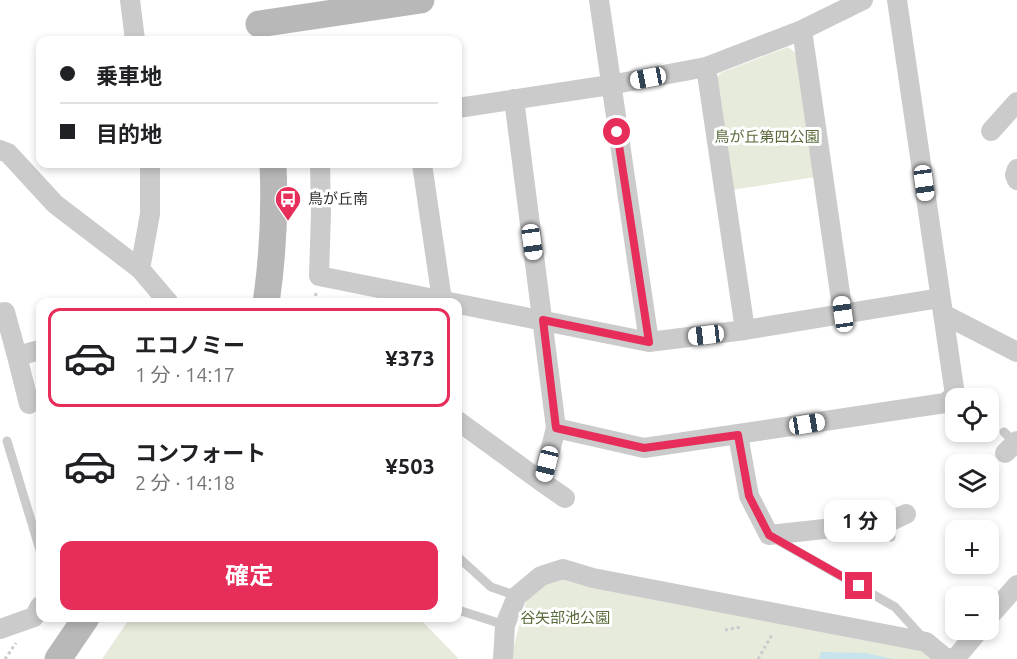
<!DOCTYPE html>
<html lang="ja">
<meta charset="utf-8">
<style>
body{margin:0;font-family:Ubuntu,"Noto Sans JP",sans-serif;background:#f6f6f6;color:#202124;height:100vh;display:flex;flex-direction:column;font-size:22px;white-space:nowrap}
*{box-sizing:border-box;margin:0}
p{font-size:20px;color:#757577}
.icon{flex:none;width:33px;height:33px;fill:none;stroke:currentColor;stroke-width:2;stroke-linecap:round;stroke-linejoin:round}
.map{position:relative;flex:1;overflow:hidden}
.panel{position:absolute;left:36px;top:298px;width:426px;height:324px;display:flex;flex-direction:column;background:#fff;border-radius:12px;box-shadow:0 3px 9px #0003}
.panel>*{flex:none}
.guide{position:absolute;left:36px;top:36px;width:426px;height:132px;border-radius:12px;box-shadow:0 3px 9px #0003;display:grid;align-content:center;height:132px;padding:0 24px;background:#fff}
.buttons{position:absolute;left:945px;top:388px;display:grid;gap:12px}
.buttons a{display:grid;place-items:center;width:54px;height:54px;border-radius:12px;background:#fff;box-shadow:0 3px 9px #0003;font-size:30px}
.end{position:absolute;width:27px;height:27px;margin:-14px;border:8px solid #e72d59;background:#fff;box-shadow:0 0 0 3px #fff}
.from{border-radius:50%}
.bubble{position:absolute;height:42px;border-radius:12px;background:#fff;box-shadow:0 3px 9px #0003;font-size:20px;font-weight:700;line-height:42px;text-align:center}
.car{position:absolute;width:18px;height:36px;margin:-18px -9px;border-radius:8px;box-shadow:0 0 4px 2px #0007;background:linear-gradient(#fff 24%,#345 0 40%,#fff 0 76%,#345 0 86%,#fff 0)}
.guide b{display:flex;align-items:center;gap:21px;height:57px;font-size:22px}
.guide b+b{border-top:2px solid #e0e0e0}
.guide i{width:15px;height:15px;background:#202124}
ul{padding:10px 0 0;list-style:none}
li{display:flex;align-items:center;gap:18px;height:99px;margin:0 12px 9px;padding:0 12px;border:3px solid transparent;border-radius:12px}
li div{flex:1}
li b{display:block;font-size:22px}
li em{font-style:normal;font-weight:700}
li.on{border-color:#e72d59}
li>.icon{width:54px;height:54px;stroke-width:1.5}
.action{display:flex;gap:12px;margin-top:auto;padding:12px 24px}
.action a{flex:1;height:69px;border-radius:12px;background:#e72d59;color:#fff;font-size:24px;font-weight:700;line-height:69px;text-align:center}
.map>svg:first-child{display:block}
.green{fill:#e6ebdb}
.water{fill:#c7e3ec}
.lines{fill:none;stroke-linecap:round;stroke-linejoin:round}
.path{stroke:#cbcbcb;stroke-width:3;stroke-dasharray:3 3;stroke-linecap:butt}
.lane{stroke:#cbcbcb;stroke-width:9}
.street{stroke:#cbcbcb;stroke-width:20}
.secondary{stroke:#b8b8b8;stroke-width:27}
.route{stroke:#e72d59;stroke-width:8}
.labels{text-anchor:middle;stroke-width:6;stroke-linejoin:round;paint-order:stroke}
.park-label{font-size:15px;fill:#586a3a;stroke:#fff}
.poi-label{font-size:15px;fill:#2e2e2e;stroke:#fff;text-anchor:start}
</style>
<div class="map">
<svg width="1017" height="659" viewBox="0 0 1017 659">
<rect width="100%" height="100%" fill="#fff"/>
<path class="green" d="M 788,47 L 797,54 L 815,177 L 732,190 L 717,78 L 720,73 Z
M 558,574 L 924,646 L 938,659 L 510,659 L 526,602 L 539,583 Z
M 130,618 L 419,618 L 459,659 L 102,659 Z"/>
<path class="water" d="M 821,652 L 865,653 L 893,659 L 819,659 Z"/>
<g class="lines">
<path class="path" d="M 316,293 L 315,299 L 318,303
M 267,618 L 270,618
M 725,630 L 741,627
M 5,659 L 16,643
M 758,659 L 773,633"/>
<path class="lane" d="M 1004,432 L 1015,443
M 7,441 L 40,550
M 889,522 L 891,537
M 774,538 L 895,607 L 923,638
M 458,557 L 491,587 L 517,596
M 458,610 L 505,625"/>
<path class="street" d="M 130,0 L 135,40
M 599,0 L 649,342
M 802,30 L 843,314
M 706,67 L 745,330
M 514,99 L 556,428 L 644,448 L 945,403 L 955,395 L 897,0
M 458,108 L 610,85 L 706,67 L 802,30 L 863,0
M 991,131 L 1017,102
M 0,150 L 8,153 L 55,204 L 140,269 L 169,303
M 320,164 L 321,213 L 319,276 L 649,342 L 745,330 L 940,298
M 422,164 L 442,300
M 1017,169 L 1015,175 L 1017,180
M 140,269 L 150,214 L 150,164
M 0,313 L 5,312 L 17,356 L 40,350
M 943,314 L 1017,352
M 17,356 L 29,404
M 458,421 L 542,482 L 556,428
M 738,435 L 749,496 L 769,535 L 889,522 L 906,514
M 1005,453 L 1017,441
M 542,482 L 565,498
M 988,618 L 1017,585
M 0,629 L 34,617 L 40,606
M 503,659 L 505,625 L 517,596 L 541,576 L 563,569 L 593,578 L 926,642 L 944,657 L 955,659
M 955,659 L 979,630"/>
<path class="secondary" d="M 259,24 L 421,0
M 266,303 C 273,256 275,210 273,164
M 58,659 L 86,618"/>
</g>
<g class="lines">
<path class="route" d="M 617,132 L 649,342 L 543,320 L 556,428 L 644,448 L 738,435 L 749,496 L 769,535 L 859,586"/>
</g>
<defs>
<g id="bus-pin" transform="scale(1.35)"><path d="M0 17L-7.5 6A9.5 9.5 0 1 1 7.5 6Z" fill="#e72d59" stroke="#fff"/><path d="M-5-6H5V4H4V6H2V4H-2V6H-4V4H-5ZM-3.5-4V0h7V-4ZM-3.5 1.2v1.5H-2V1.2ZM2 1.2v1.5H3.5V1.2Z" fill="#fff"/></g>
</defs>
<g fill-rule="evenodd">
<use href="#bus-pin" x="288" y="199"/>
</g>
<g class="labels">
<g class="park-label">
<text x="767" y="142">鳥が丘第四公園</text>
<text x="565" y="623">谷矢部池公園</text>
</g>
<g class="poi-label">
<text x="308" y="204">鳥が丘南</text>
</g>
</g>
</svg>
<div class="buttons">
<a><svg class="icon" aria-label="locate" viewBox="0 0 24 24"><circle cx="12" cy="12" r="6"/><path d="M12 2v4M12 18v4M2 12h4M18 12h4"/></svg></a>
<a><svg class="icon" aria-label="layers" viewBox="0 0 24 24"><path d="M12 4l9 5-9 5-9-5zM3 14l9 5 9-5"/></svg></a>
<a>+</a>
<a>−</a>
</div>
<i class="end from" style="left:617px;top:132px"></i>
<i class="end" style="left:859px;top:586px"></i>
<div class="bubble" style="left:824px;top:500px;width:72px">1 分</div>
<i class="car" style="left:648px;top:78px;rotate:259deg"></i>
<i class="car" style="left:924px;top:183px;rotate:172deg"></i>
<i class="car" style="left:532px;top:242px;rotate:172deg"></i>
<i class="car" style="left:843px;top:314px;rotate:352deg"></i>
<i class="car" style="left:706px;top:335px;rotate:263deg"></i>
<i class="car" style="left:807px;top:424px;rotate:81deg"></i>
<i class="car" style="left:547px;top:464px;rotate:194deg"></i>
<div class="guide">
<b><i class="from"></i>乗車地</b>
<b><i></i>目的地</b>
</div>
<section class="panel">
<ul>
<li class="on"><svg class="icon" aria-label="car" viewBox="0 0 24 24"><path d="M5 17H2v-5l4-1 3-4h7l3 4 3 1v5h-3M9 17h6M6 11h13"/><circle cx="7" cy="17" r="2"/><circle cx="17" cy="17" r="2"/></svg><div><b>エコノミー</b><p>1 分 · 14:17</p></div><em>¥373</em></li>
<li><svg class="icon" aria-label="car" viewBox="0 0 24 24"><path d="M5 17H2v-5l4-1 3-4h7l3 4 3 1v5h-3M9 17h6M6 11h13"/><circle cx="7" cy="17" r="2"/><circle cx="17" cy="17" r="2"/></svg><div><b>コンフォート</b><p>2 分 · 14:18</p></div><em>¥503</em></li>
</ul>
<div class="action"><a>確定</a></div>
</section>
</div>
